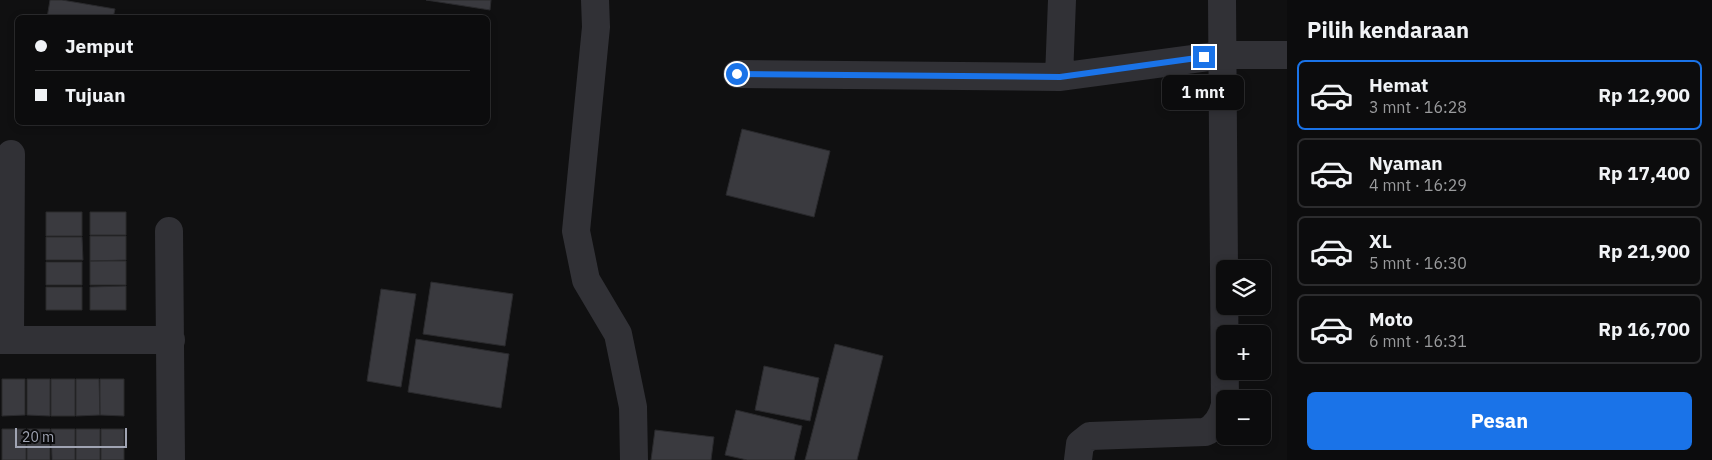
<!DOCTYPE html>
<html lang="id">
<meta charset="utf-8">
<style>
body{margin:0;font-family:"IBM Plex Sans",sans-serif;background:#1a1a1b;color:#f1f3f6;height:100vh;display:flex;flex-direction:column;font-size:19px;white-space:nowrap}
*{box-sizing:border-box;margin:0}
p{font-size:16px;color:#9a9b9d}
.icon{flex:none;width:28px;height:28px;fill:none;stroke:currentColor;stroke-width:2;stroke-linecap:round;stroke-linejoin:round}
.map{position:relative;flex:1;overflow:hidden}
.drawer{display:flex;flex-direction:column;background:#0c0c0d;width:425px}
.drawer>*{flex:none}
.hud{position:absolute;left:15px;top:15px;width:475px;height:110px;border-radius:8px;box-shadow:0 2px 8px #0003,0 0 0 1px #2c2c2e;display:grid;align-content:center;height:110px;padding:0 20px;background:#0c0c0d}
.tools{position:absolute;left:1216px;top:260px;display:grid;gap:10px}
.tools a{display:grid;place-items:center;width:55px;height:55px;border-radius:8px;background:#0c0c0d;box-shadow:0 2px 8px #0003,0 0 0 1px #2c2c2e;font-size:25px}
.scale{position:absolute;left:15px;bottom:12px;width:112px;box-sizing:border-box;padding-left:5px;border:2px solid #a0a4b3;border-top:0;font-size:14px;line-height:18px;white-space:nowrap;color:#a0a4b3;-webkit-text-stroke:4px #0b0b0c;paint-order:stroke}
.end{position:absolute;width:22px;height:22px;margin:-11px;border:6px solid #1a73e8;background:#fff;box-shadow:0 0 0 2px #fff}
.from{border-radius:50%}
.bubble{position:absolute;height:35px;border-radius:8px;background:#0c0c0d;box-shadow:0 2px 8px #0003,0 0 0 1px #2c2c2e;font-size:16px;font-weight:700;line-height:35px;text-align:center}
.hud b{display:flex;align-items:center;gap:18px;height:48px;font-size:19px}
.hud b+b{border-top:1px solid #2c2c2e}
.hud i{width:12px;height:12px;background:#f1f3f6}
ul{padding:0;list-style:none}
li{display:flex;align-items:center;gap:15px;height:70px;margin:0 10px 8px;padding:0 10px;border:2px solid #2c2c2e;border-radius:8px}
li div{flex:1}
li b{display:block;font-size:19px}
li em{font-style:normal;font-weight:700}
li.current{border-color:#1a73e8}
li>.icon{width:45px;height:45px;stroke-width:1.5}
h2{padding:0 20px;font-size:22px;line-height:60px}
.action{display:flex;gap:10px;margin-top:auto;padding:10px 20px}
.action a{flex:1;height:58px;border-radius:8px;background:#1a73e8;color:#fff;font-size:20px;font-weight:700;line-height:58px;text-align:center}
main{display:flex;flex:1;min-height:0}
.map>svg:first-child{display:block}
.building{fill:#3a3a3f;stroke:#2a2a2d}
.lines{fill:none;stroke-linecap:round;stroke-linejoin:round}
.minor{stroke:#313136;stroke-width:28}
.route{stroke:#1a73e8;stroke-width:6}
</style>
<main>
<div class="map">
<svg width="1287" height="460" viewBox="0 0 1287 460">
<rect width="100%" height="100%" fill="#101011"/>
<path class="building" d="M 50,0 L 62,0 L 115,9 L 113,18 L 47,18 Z
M 426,0 L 491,0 L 490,10 Z
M 742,129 L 830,151 L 814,217 L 726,195 Z
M 46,212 L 82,212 L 82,236 L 46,236 Z
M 90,212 L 126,212 L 126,235 L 90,235 Z
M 90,236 L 126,236 L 126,260 L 90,261 Z
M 46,237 L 82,237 L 83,260 L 46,260 Z
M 90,261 L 126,261 L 126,285 L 90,285 Z
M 46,262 L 82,262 L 82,285 L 46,285 Z
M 431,282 L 513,294 L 505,346 L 423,334 Z
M 126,286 L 126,310 L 90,310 L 90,287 Z
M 46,287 L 82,287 L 82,310 L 46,310 Z
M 381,289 L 416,294 L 401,387 L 367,381 Z
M 416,339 L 509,354 L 501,408 L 408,392 Z
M 835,344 L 883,356 L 857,460 L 805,460 Z
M 764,366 L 819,378 L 810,421 L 755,410 Z
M 2,379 L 25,379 L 25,415 L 2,416 Z
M 27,379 L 50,379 L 50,416 L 27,415 Z
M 51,379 L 75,379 L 75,416 L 51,416 Z
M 76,379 L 99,379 L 100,415 L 76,416 Z
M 100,379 L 124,379 L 124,416 L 100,415 Z
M 736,410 L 802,426 L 794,460 L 747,460 L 725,455 Z
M 2,429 L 26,429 L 26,460 L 2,460 Z
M 27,429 L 50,429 L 50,460 L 27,460 Z
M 51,429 L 75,429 L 75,460 L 52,460 Z
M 76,429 L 100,429 L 100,460 L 76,460 Z
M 101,429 L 124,429 L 124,460 L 101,460 Z
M 655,430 L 714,437 L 711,460 L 651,460 Z"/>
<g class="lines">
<path class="minor" d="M 595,0 L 596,27 L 576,231 L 586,280 L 618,334 L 633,407 L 634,460
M 737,74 L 1059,77 L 1223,55 L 1287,55
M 1059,77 L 1062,0
M 169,231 L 171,460
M 0,340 L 171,340
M 10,340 L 11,154
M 1078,460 L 1080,444 L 1090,436 L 1205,432 C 1217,427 1222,417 1225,405 L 1222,0"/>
</g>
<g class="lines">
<path class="route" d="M 737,74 L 1060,77 L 1204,57"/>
</g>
</svg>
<div class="tools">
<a><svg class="icon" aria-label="layers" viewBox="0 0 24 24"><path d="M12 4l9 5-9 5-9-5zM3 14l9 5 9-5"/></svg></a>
<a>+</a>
<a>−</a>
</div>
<div class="scale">20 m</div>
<i class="end from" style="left:737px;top:74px"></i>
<i class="end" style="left:1204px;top:57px"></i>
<div class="bubble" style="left:1162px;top:75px;width:82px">1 mnt</div>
<div class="hud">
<b><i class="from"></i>Jemput</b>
<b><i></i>Tujuan</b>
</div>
</div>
<section class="drawer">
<h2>Pilih kendaraan</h2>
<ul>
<li class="current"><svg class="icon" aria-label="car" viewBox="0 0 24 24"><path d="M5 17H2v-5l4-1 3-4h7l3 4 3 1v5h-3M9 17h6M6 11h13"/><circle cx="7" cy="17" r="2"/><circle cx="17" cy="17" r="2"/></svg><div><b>Hemat</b><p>3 mnt · 16:28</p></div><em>Rp 12,900</em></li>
<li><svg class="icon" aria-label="car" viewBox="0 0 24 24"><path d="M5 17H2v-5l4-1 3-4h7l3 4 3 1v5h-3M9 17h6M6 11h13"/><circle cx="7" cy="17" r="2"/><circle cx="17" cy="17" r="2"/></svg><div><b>Nyaman</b><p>4 mnt · 16:29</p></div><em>Rp 17,400</em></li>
<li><svg class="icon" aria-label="car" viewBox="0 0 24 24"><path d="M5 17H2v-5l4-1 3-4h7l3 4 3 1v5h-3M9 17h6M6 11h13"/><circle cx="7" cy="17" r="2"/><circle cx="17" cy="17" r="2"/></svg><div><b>XL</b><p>5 mnt · 16:30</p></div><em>Rp 21,900</em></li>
<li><svg class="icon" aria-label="car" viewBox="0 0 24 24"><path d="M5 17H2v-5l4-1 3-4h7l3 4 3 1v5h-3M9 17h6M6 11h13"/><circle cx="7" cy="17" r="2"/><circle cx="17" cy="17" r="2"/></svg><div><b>Moto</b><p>6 mnt · 16:31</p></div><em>Rp 16,700</em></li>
</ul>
<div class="action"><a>Pesan</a></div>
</section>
</main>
